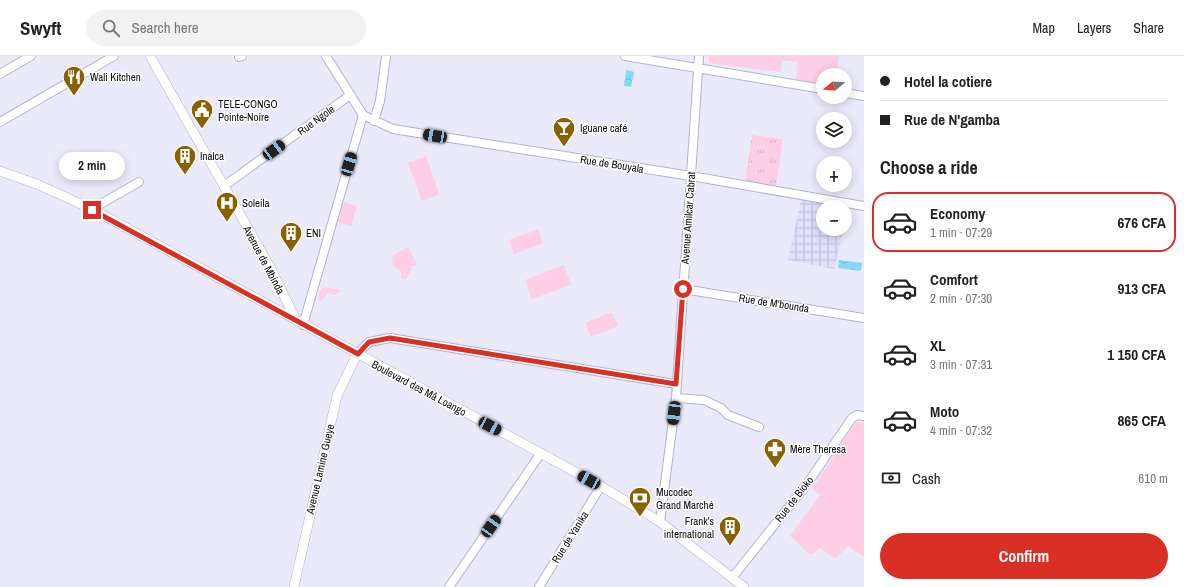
<!DOCTYPE html>
<meta charset="utf-8">
<style>
body{margin:0;font-family:"Archivo Narrow",sans-serif;background:#f2f2f2;color:#222;height:100vh;display:flex;flex-direction:column;font-size:15px;white-space:nowrap}
*{box-sizing:border-box;margin:0}
p{font-size:13px;color:#767676}
.icon{flex:none;width:22px;height:22px;fill:none;stroke:currentColor;stroke-width:2;stroke-linecap:round;stroke-linejoin:round}
.map{position:relative;flex:1;overflow:hidden}
.details{display:flex;flex-direction:column;background:#fff;width:320px}
.details>*{flex:none}
.banner{display:grid;align-content:center;height:88px;padding:0 16px;background:#fff}
.needle{width:26px;rotate:252deg}
.tools{position:absolute;left:816px;top:12px;display:grid;gap:8px}
.tools a{display:grid;place-items:center;width:36px;height:36px;border-radius:50%;background:#fff;box-shadow:0 2px 10px #0003;font-size:20px}
.end{position:absolute;width:18px;height:18px;margin:-9px;border:5px solid #d93025;background:#fff;box-shadow:0 0 0 2px #fff}
.from{border-radius:50%}
.bubble{position:absolute;height:28px;border-radius:14px;background:#fff;box-shadow:0 2px 10px #0003;font-size:13px;font-weight:700;line-height:28px;text-align:center}
.car{position:absolute;width:12px;height:24px;margin:-12px -6px;border-radius:5px;box-shadow:0 0 3px 1px #0007;background:linear-gradient(#222 24%,#8ab4d8 0 40%,#222 0 76%,#8ab4d8 0 86%,#222 0)}
.banner b{display:flex;align-items:center;gap:14px;height:38px;font-size:15px}
.banner b+b{border-top:1px solid #e0e0e0}
.banner i{width:10px;height:10px;background:#222}
ul{padding:0;list-style:none}
li{display:flex;align-items:center;gap:12px;height:60px;margin:0 8px 6px;padding:0 8px;border:2px solid transparent;border-radius:16px}
li div{flex:1}
li b{display:block;font-size:15px}
li em{font-style:normal;font-weight:700}
li.selected{border-color:#d93025}
li>.icon{width:36px;height:36px;stroke-width:1.5}
h2{padding:0 16px;font-size:18px;line-height:48px}
.pay{display:flex;align-items:center;gap:10px;height:44px;padding:0 16px;font-size:15px}
.pay p{margin-inline-start:auto}
.cta{display:flex;gap:8px;margin-top:auto;padding:8px 16px}
.cta a{flex:1;height:46px;border-radius:24px;background:#d93025;color:#fff;font-size:16px;font-weight:700;line-height:46px;text-align:center}
header{display:flex;align-items:center;gap:24px;box-sizing:border-box;height:56px;padding:0 20px;background:#fff;border-bottom:1px solid #e0e0e0}
header strong{font-size:19px}
nav{display:flex;gap:22px;margin-inline-start:auto;font-size:14px}
.search{width:280px;height:36px;background:#f2f2f2;display:flex;align-items:center;gap:10px;box-sizing:border-box;padding:0 14px;border-radius:22px;color:#767676;font-size:15px}
main{display:flex;flex:1;min-height:0}
.map>svg:first-child{display:block}
.industrial{fill:url(#industrial-grid)}
.grass{fill:#fdcee4}
.park{fill:url(#park-tufts)}
.water{fill:url(#water-waves)}
.lines{fill:none;stroke-linecap:round;stroke-linejoin:round}
.minor-casing{stroke:#b3b3ce;stroke-width:10}
.tertiary-casing{stroke:#b3b3ce;stroke-width:10}
.minor{stroke:#fff;stroke-width:8}
.tertiary{stroke:#fff;stroke-width:9}
.route{stroke:#d93025;stroke-width:5}
.labels{text-anchor:middle;stroke-width:3;stroke-linejoin:round;paint-order:stroke}
.poi-label{font-size:11px;fill:#0c0c15;stroke:#fff;text-anchor:start}
.street-label{font-size:11px;fill:#0c0c15;stroke:#fff}
</style>
<header>
<strong>Swyft</strong>
<div class="search"><svg class="icon" aria-label="search" viewBox="0 0 24 24"><circle cx="10" cy="10" r="6"/><path d="M15 15l6 6"/></svg>Search here</div>
<nav><a>Map</a><a>Layers</a><a>Share</a></nav>
</header>
<main>
<div class="map">
<svg width="864" height="531" viewBox="0 0 864 531">
<defs>
<pattern id="industrial-grid" width="8" height="8" patternUnits="userSpaceOnUse"><rect width="8" height="8" fill="#e0dffc"/><path d="M0 4h8M4 0v8" fill="none" stroke="#bfbed7"/></pattern>
<pattern id="park-tufts" width="24" height="20" patternUnits="userSpaceOnUse"><rect width="24" height="20" fill="#fdcee4"/><path d="M3 7l-1-3M5 7V3M7 7l1-3M15 17l-1-3M17 17v-4M19 17l1-3" fill="none" stroke="#d8b0c3"/></pattern>
<pattern id="water-waves" width="16" height="10" patternUnits="userSpaceOnUse"><rect width="16" height="10" fill="#84d8f8"/><path d="M0 5q4-4 8 0t8 0" fill="none" stroke="#71b8d4"/></pattern>
</defs>
<rect width="100%" height="100%" fill="#eaeafb"/>
<path class="industrial" d="M 801,144 L 844,151 L 823,151 L 823,173 L 844,173 L 834,213 L 788,204 Z"/>
<path class="grass" d="M 709,0 L 839,0 L 837,19 L 823,19 L 823,27 L 796,24 L 798,6 L 782,4 L 781,16 L 709,7 Z
M 426,100 L 439,138 L 422,145 L 408,107 Z
M 344,146 L 357,150 L 351,170 L 338,166 Z
M 538,173 L 543,187 L 514,198 L 509,184 Z
M 408,191 L 417,209 L 412,210 L 410,217 L 405,224 L 401,222 L 401,215 L 393,210 L 392,200 Z
M 564,209 L 571,229 L 532,243 L 525,224 Z
M 324,231 L 341,234 L 336,239 L 327,237 L 322,245 L 318,244 L 321,233 Z
M 612,256 L 618,270 L 591,281 L 585,267 Z
M 856,366 L 864,367 L 864,501 L 848,490 L 835,503 L 820,492 L 811,499 L 790,480 L 820,439 L 812,433 Z"/>
<path class="park" d="M 752,79 L 783,83 L 776,130 L 745,126 Z"/>
<path class="water" d="M 626,14 L 634,16 L 631,31 L 624,30 Z
M 839,204 L 862,207 L 861,215 L 838,212 Z"/>
<g class="lines">
<g class="minor-casing">
<path id="minor" d="M 326,0 L 363,59 L 393,73 L 691,120 L 864,150
M 625,0 L 823,33
M 239,1 L 242,0
M 0,18 L 31,0
M 845,37 L 864,40
M 374,65 L 380,45 L 386,0
M 0,66 L 114,0
M 224,130 L 349,40
M 92,153 L 139,126
M 683,233 L 864,262
M 303,269 L 363,59
M 357,298 L 369,286 L 390,282 L 676,328
M 676,342 L 704,344 L 721,352 L 728,359 L 759,371
M 660,466 L 676,342 L 699,0
M 732,522 L 807,428 L 852,362 L 857,359 L 864,360
M 449,531 L 541,397
M 539,531 L 601,430"/>
</g>
<g class="tertiary-casing">
<path id="tertiary" d="M 150,0 L 270,211 L 295,262
M 0,115 L 39,129 L 92,153 L 601,430 L 660,466 L 744,531
M 294,531 L 337,340 L 357,298"/>
</g>
<use href="#minor" class="minor"/>
<use href="#tertiary" class="tertiary"/>
</g>
<g class="lines">
<path class="route" d="M 92,154 L 358,298 L 369,286 L 390,282 L 676,328 L 683,233"/>
</g>
<defs>
<g id="restaurant-pin" transform="scale(1.15)"><path d="M0 17L-7.5 6A9.5 9.5 0 1 1 7.5 6Z" fill="#896200" stroke="#fff"/><path d="M-5-6h1v4h1v-4h1v4h1v-4h1v5L-1.5 .5V6h-2V.5L-5-1ZM5-6V6H3V1.5H1.5Q1.5-4 5-6Z" fill="#fff"/></g>
<g id="civic-pin" transform="scale(1.15)"><path d="M0 17L-7.5 6A9.5 9.5 0 1 1 7.5 6Z" fill="#896200" stroke="#fff"/><path d="M-.6-6.5H3V-4.5H.6V-3L4-1V1h2V6H-6V1h2V-1L-.6-3ZM-1.2 2.5V6h2.4V2.5Z" fill="#fff"/></g>
<g id="bar-pin" transform="scale(1.15)"><path d="M0 17L-7.5 6A9.5 9.5 0 1 1 7.5 6Z" fill="#896200" stroke="#fff"/><path d="M-6-5H6L.8 .8V4.5H3.5V6h-7V4.5H-.8V.8Z" fill="#fff"/></g>
<g id="building-pin" transform="scale(1.15)"><path d="M0 17L-7.5 6A9.5 9.5 0 1 1 7.5 6Z" fill="#896200" stroke="#fff"/><path d="M-4-6H4V6H1V3H-1V6H-4ZM-2.5-4.3h1.7v1.8h-1.7ZM.8-4.3h1.7v1.8H.8ZM-2.5-1h1.7V.8h-1.7ZM.8-1h1.7V.8H.8Z" fill="#fff"/></g>
<g id="hospital-pin" transform="scale(1.15)"><path d="M0 17L-7.5 6A9.5 9.5 0 1 1 7.5 6Z" fill="#896200" stroke="#fff"/><path d="M-5-5h3v3.5h4V-5h3V5h-3V1.5h-4V5h-3Z" fill="#fff"/></g>
<g id="pharmacy-pin" transform="scale(1.15)"><path d="M0 17L-7.5 6A9.5 9.5 0 1 1 7.5 6Z" fill="#896200" stroke="#fff"/><path d="M-2-6h4v4h4v4h-4v4h-4v-4h-4v-4h4Z" fill="#fff"/></g>
<g id="bank-pin" transform="scale(1.15)"><path d="M0 17L-7.5 6A9.5 9.5 0 1 1 7.5 6Z" fill="#896200" stroke="#fff"/><path d="M-6-4H6V4H-6ZM0-2.3a2.3 2.3 0 1 0 0 4.6a2.3 2.3 0 1 0 0-4.6Z" fill="#fff"/></g>
</defs>
<g fill-rule="evenodd">
<use href="#restaurant-pin" x="74" y="21"/>
<use href="#civic-pin" x="202" y="54"/>
<use href="#bar-pin" x="564" y="72"/>
<use href="#building-pin" x="185" y="100"/>
<use href="#hospital-pin" x="227" y="147"/>
<use href="#building-pin" x="291" y="177"/>
<use href="#pharmacy-pin" x="775" y="393"/>
<use href="#bank-pin" x="640" y="442"/>
<use href="#building-pin" x="730" y="471"/>
</g>
<g class="labels">
<g class="poi-label">
<text x="90" y="25">Wali Kitchen</text>
<text x="218" y="52">TELE-CONGO<tspan x="218" dy="13">Pointe-Noire</tspan></text>
<text x="580" y="76">Iguane café</text>
<text x="200" y="104">Inalca</text>
<text x="242" y="151">Soleila</text>
<text x="306" y="181">ENI</text>
<text x="790" y="397">Mère Theresa</text>
<text x="656" y="440">Mucodec<tspan x="656" dy="13">Grand Marché</tspan></text>
<text x="714" y="469" text-anchor="end">Frank's<tspan x="714" dy="13">international</tspan></text>
</g>
<g class="street-label">
<text transform="translate(316 64) rotate(-36)" y="4">Rue Ngole</text>
<text transform="translate(612 108) rotate(9)" y="4">Rue de Bouyala</text>
<text transform="translate(688 162) rotate(-86)" y="4">Avenue Amilcar Cabrat</text>
<text transform="translate(264 204) rotate(62)" y="4">Avenue de Mbinda</text>
<text transform="translate(774 247) rotate(9)" y="4">Rue de M'bounda</text>
<text transform="translate(419 332) rotate(28)" y="4">Boulevard des Mâ Loango</text>
<text transform="translate(320 413) rotate(-77)" y="4">Avenue Lamine Gueye</text>
<text transform="translate(794 443) rotate(-52)" y="4">Rue de Bioko</text>
<text transform="translate(570 481) rotate(-58)" y="4">Rue de Yanika</text>
</g>
</g>
</svg>
<div class="tools">
<a><svg class="needle" viewBox="-14 -14 28 28"><path d="M0-13l5 13h-10z" fill="#e53935"/><path d="M0 13l5-13h-10z" fill="#767676"/></svg></a>
<a><svg class="icon" aria-label="layers" viewBox="0 0 24 24"><path d="M12 4l9 5-9 5-9-5zM3 14l9 5 9-5"/></svg></a>
<a>+</a>
<a>−</a>
</div>
<i class="end from" style="left:683px;top:233px"></i>
<i class="end" style="left:92px;top:154px"></i>
<div class="bubble" style="left:59px;top:96px;width:66px">2 min</div>
<i class="car" style="left:435px;top:80px;rotate:280deg"></i>
<i class="car" style="left:274px;top:94px;rotate:54deg"></i>
<i class="car" style="left:349px;top:108px;rotate:16deg"></i>
<i class="car" style="left:674px;top:357px;rotate:187deg"></i>
<i class="car" style="left:490px;top:370px;rotate:118deg"></i>
<i class="car" style="left:589px;top:424px;rotate:299deg"></i>
<i class="car" style="left:491px;top:470px;rotate:35deg"></i>
</div>
<section class="details">
<div class="banner">
<b><i class="from"></i>Hotel la cotiere</b>
<b><i></i>Rue de N'gamba</b>
</div>
<h2>Choose a ride</h2>
<ul>
<li class="selected"><svg class="icon" aria-label="car" viewBox="0 0 24 24"><path d="M5 17H2v-5l4-1 3-4h7l3 4 3 1v5h-3M9 17h6M6 11h13"/><circle cx="7" cy="17" r="2"/><circle cx="17" cy="17" r="2"/></svg><div><b>Economy</b><p>1 min · 07:29</p></div><em>676 CFA</em></li>
<li><svg class="icon" aria-label="car" viewBox="0 0 24 24"><path d="M5 17H2v-5l4-1 3-4h7l3 4 3 1v5h-3M9 17h6M6 11h13"/><circle cx="7" cy="17" r="2"/><circle cx="17" cy="17" r="2"/></svg><div><b>Comfort</b><p>2 min · 07:30</p></div><em>913 CFA</em></li>
<li><svg class="icon" aria-label="car" viewBox="0 0 24 24"><path d="M5 17H2v-5l4-1 3-4h7l3 4 3 1v5h-3M9 17h6M6 11h13"/><circle cx="7" cy="17" r="2"/><circle cx="17" cy="17" r="2"/></svg><div><b>XL</b><p>3 min · 07:31</p></div><em>1 150 CFA</em></li>
<li><svg class="icon" aria-label="car" viewBox="0 0 24 24"><path d="M5 17H2v-5l4-1 3-4h7l3 4 3 1v5h-3M9 17h6M6 11h13"/><circle cx="7" cy="17" r="2"/><circle cx="17" cy="17" r="2"/></svg><div><b>Moto</b><p>4 min · 07:32</p></div><em>865 CFA</em></li>
</ul>
<div class="pay"><svg class="icon" aria-label="cash" viewBox="0 0 24 24"><path d="M3 7h18v10H3z"/><circle cx="12" cy="12" r="2"/></svg>Cash<p>610 m</p></div>
<div class="cta"><a>Confirm</a></div>
</section>
</main>
